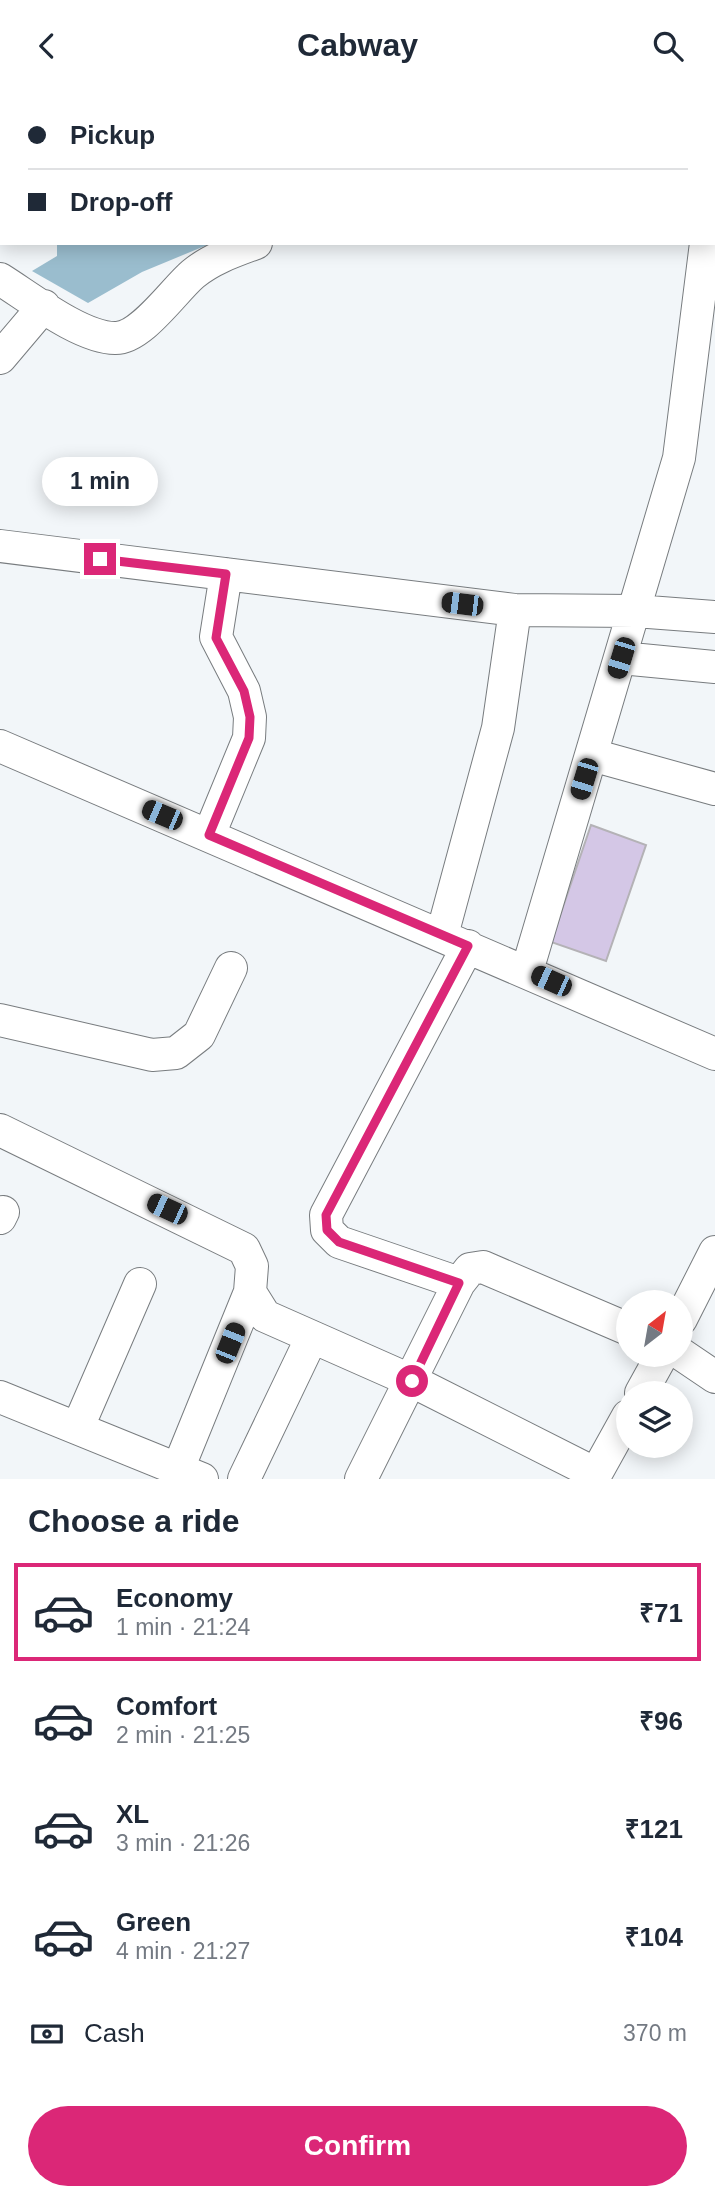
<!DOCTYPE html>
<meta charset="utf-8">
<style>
body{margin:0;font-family:Helvetica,sans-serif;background:#f2f2f3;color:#1f2937;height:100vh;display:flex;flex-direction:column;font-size:26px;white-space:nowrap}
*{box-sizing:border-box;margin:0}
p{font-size:23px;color:#747a83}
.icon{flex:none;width:38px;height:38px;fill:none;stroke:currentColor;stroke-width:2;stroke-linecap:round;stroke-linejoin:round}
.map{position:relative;height:1388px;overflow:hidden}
.panel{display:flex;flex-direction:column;background:#fff;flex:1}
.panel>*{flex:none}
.guide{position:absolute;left:0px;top:0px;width:716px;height:154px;box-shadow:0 4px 18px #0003;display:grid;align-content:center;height:154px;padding:0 28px;background:#fff}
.needle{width:46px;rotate:31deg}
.buttons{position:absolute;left:616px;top:1199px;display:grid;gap:14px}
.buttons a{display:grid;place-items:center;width:77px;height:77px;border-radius:50%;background:#fff;box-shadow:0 4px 18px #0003;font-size:35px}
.end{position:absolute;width:32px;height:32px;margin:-16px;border:9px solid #db2777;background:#fff;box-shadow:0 0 0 4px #fff}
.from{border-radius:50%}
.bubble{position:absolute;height:49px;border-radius:24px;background:#fff;box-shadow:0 4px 18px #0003;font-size:23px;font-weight:700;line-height:49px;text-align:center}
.car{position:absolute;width:21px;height:42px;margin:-21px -10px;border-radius:9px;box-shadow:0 0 5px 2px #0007;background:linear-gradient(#222 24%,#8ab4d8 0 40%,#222 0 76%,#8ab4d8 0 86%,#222 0)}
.guide b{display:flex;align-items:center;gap:24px;height:66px;font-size:26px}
.guide b+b{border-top:2px solid #e0e1e3}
.guide i{width:18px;height:18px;background:#1f2937}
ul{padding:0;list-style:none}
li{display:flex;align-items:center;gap:21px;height:98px;margin:0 14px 10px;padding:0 14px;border:4px solid transparent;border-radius:0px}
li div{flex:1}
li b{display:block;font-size:26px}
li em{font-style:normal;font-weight:700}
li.on{border-color:#db2777}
li>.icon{width:63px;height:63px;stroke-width:1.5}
h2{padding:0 28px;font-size:32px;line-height:84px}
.pay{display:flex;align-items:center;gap:18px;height:77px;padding:0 28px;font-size:26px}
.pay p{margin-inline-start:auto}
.action{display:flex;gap:14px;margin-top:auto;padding:14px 28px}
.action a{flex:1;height:80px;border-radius:42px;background:#db2777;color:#fff;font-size:28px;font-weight:700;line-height:80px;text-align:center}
header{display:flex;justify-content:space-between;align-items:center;height:91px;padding:0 28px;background:#fff;font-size:32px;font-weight:700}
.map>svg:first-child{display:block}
.water{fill:#9abdce}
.building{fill:#d4c7e6;stroke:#b4b2b6;stroke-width:2}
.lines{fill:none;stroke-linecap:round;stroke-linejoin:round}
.minor-casing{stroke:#787c7f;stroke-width:34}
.minor{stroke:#fff;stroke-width:32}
.route{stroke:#db2777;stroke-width:9}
</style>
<header><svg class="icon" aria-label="back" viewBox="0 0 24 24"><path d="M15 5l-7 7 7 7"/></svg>Cabway<svg class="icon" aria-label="search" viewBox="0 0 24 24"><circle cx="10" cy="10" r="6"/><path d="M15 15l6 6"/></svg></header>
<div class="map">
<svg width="715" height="1388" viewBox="0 0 715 1388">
<rect width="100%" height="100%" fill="#f2f6f9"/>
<path class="water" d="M 0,0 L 715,0 L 715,79 L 714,2 L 2,2 L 2,62 Z
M 57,152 L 212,152 L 142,181 L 88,212 L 32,180 L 57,165 Z"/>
<path class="building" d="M 591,734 L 646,754 L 606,870 L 551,851 Z"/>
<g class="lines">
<g class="minor-casing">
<path id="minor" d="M 0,188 C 29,206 81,247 115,247 C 141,248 174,199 193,183 C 211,168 234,160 256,152
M 0,267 L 44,215
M 0,455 L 515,519 L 635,520 L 715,526
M 621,567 L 715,576
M 0,655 L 715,963
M 592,664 L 715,698
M 209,744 L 249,647 L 250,626 L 244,600 L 216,546 L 226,483
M 442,844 L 498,637 L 515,519
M 527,880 L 679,367 L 706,152
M 0,929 L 152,964 L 176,962 L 199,944 L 231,877
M 0,1039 L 244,1158 L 252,1175 L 250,1201 L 265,1225 L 412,1290 L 596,1383
M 0,1127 L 3,1121
M 459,1192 L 339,1151 L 327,1139 L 326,1124 L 468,855
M 681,1228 L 715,1161
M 681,1263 L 715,1286
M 641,1302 L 662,1264
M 0,1306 L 202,1388
M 78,1336 L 140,1193
M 178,1378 L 250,1201
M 244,1388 L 312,1246
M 361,1388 L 459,1192 L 470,1178 L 483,1176 L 628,1238
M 593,1388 L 628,1325"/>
</g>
<use href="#minor" class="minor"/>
</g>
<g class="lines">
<path class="route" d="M 100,468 L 226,483 L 216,547 L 244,600 L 250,626 L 249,647 L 209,744 L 468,855 L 326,1124 L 327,1139 L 339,1151 L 459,1192 L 412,1290"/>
</g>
</svg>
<div class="buttons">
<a><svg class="needle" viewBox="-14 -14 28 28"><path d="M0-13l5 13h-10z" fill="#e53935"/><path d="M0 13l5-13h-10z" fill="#747a83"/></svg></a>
<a><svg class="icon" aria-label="layers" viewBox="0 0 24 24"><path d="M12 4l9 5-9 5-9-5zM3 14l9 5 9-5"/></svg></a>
</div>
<i class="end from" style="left:412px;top:1290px"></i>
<i class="end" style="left:100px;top:468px"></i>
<div class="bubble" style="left:42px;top:366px;width:116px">1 min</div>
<i class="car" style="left:462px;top:513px;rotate:277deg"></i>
<i class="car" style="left:621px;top:567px;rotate:197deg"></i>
<i class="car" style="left:584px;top:688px;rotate:197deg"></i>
<i class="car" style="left:162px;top:724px;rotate:293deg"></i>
<i class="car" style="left:551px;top:890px;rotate:294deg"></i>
<i class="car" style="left:167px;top:1118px;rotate:295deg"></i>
<i class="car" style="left:230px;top:1252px;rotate:22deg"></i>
<div class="guide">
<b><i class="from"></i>Pickup</b>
<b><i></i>Drop-off</b>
</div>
</div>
<section class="panel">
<h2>Choose a ride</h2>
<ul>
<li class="on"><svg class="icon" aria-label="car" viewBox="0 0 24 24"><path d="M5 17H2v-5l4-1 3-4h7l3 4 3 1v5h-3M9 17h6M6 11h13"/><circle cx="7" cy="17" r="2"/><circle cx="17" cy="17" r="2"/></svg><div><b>Economy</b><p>1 min · 21:24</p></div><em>₹71</em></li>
<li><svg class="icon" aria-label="car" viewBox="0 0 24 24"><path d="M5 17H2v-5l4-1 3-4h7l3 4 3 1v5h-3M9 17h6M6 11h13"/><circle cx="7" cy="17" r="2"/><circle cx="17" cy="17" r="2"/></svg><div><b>Comfort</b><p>2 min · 21:25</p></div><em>₹96</em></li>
<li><svg class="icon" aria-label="car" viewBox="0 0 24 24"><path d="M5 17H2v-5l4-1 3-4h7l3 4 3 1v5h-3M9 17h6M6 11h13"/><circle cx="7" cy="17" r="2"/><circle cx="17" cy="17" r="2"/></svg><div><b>XL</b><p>3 min · 21:26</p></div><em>₹121</em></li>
<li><svg class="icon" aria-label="car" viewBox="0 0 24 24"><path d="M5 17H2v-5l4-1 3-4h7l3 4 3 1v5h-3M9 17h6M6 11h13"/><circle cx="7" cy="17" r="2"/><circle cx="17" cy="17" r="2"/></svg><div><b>Green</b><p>4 min · 21:27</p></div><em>₹104</em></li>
</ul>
<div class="pay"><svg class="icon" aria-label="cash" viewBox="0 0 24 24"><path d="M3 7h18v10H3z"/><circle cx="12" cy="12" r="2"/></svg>Cash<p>370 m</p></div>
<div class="action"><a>Confirm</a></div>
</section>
